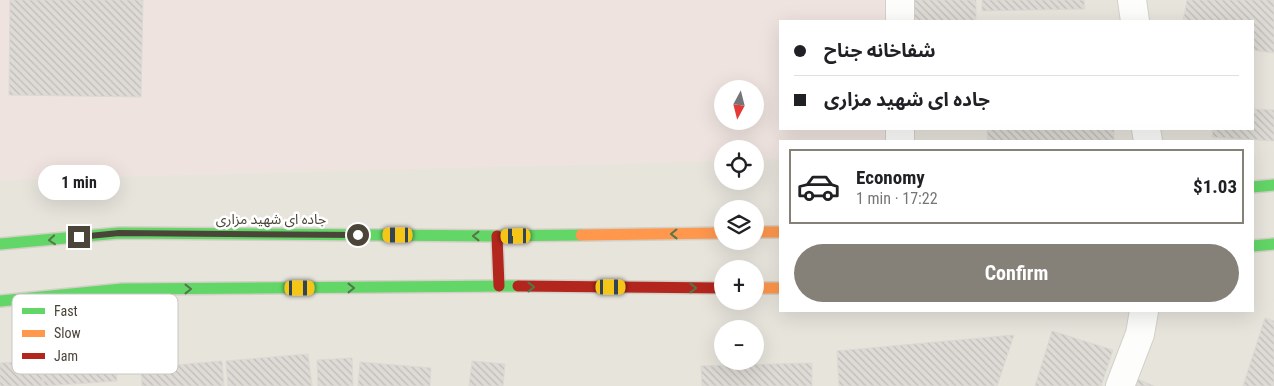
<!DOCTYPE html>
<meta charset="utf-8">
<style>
body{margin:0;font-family:"Roboto Condensed","Noto Sans Arabic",sans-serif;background:#f2f2f2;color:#202124;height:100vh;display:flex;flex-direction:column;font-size:19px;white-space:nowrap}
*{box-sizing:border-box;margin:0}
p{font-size:16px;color:#757577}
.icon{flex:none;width:28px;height:28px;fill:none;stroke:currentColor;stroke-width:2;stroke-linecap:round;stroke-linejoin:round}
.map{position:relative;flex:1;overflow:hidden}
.sheet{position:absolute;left:779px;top:140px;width:475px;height:172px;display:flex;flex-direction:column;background:#fff;border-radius:0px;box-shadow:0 5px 20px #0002}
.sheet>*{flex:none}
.top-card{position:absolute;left:779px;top:20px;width:475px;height:110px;border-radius:0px;box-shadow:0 5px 20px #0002;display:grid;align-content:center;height:110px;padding:0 15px;background:#fff}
.needle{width:32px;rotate:187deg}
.tools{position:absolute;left:714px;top:80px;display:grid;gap:10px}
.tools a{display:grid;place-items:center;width:50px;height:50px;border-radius:50%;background:#fff;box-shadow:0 5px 20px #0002;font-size:25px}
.end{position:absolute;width:22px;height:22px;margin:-11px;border:6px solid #4b4439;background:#fff;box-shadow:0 0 0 2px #fff}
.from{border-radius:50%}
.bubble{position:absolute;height:35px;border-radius:18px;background:#fff;box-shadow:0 5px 20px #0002;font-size:16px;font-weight:700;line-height:35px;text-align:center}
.car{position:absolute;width:15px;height:30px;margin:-15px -8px;border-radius:6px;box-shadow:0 0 4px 1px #0007;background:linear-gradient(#f5c518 24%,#345 0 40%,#f5c518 0 76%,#345 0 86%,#f5c518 0)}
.top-card b{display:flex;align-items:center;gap:18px;height:48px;font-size:19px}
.top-card b+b{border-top:1px solid #e0e0e0}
.top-card i{width:12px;height:12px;background:#202124}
ul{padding:9px 0 0;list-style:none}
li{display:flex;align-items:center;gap:15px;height:75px;margin:0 10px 8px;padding:0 5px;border:2px solid transparent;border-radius:0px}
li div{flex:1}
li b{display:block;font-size:19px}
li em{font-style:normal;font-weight:700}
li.on{border-color:#868178}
li>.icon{width:45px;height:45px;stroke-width:1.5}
.primary-button{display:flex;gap:10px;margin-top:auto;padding:10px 15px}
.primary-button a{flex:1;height:58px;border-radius:30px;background:#868178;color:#fff;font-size:20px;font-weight:700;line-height:58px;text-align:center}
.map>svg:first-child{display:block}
.residential{fill:#e7e4dc;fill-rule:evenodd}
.medical{fill:#eee3df;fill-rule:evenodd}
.building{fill:url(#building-back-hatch);stroke:#dcd9d4}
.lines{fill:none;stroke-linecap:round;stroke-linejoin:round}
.street-casing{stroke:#d2d0cb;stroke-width:30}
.fast-casing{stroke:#d3cfc5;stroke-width:14}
.slow-casing{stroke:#d3cfc5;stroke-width:14}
.jam-casing{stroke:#d3cfc5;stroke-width:14}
.street{stroke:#fdfdfc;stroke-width:28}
.fast{stroke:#63d668;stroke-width:11}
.slow{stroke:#ff974d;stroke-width:11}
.jam{stroke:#b3261e;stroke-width:11}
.oneway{stroke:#537749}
.route{stroke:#4b4439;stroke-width:6}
.labels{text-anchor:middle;stroke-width:5;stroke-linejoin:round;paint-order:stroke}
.street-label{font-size:14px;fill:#4b4439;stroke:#fff}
.key{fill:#fff;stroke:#c9c7c4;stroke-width:1}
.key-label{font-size:14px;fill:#4b4439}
</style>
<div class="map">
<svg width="1274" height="386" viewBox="0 0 1274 386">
<defs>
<pattern id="building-back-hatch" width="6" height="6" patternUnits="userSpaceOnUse" patternTransform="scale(1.25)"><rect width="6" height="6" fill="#dedbd6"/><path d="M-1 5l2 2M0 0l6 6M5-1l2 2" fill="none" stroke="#c0bdb8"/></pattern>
</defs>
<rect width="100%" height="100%" fill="#f4f2ee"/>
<path class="residential" d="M 0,0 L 1274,0 L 1274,386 L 0,386 ZM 780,21 L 1252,21 L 1252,129 L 780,129 ZM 722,89 L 755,89 L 755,121 L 722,121 ZM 780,141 L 1252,141 L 1252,311 L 780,311 ZM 722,149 L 755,149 L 755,181 L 722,181 ZM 722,209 L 755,209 L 755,241 L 722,241 ZM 722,269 L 755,269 L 755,301 L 722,301 ZM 722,329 L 755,329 L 755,361 L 722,361 Z"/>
<path class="medical" d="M 0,0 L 906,0 L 906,21 L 780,21 L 780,129 L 905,129 L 905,141 L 780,141 L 780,159 L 755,160 L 755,149 L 722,149 L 722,161 L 0,180 ZM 722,89 L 755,89 L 755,121 L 722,121 Z"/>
<path class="building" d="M 10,0 L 143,0 L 141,97 L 9,95 Z
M 910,0 L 976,0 L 976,21 L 910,21 Z
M 982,0 L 1084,0 L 1085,9 L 982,11 Z
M 1187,0 L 1274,0 L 1274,53 L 1252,50 L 1252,21 L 1183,21 Z
M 1252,109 L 1274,110 L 1274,141 L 1212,137 L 1213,129 L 1252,129 Z
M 987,129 L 1114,129 L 1114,141 L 988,141 Z
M 1265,318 L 1274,321 L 1274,386 L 1243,386 Z
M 1052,331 L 1113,350 L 1101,386 L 1035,386 Z
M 1014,335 L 997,386 L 839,386 L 837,351 Z
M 115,351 L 117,381 L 44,386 L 42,356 Z
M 308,354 L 312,386 L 228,386 L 226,361 Z
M 352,358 L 353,386 L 318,386 L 317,360 Z
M 41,360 L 43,386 L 0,386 L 0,363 Z
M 222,361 L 224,386 L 142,386 L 141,368 Z
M 472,361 L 505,364 L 503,386 L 469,386 Z
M 360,362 L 431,368 L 430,386 L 358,386 Z
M 812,363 L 812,386 L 702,386 L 701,366 Z
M 1135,378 L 1154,386 L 1131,386 Z"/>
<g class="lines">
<g class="street-casing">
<path id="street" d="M 900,0 L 900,21
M 1132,0 L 1135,21
M 900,129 L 900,141
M 1146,129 L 1148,141
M 1120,386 L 1140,334 L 1144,311"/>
</g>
<g class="fast-casing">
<path id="fast" d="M 1252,187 L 1274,185
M 0,244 L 119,233 L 497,236 L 581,235
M 1252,246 L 1274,244
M 0,301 L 122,289 L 518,286"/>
</g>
<g class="slow-casing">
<path id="slow" d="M 755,232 L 780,232
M 581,235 L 722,233
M 755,288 L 780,288"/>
</g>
<g class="jam-casing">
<path id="jam" d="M 497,236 L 499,286
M 518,286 L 722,288"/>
</g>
<use href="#street" class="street"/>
<use href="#fast" class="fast"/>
<use href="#slow" class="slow"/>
<use href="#jam" class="jam"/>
</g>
<defs><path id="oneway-chevron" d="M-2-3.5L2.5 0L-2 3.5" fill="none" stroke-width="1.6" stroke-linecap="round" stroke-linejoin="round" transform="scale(1.25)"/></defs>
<g class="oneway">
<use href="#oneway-chevron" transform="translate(674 234) rotate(179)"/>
<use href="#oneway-chevron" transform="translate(476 236) rotate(-180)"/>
<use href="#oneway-chevron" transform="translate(52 240) rotate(175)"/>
<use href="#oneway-chevron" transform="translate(531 287)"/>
<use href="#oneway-chevron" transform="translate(351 288)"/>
<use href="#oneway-chevron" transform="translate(693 288)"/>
<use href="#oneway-chevron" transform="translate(188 289)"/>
</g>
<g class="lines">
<path class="route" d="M 79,237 L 119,233 L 358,235"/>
</g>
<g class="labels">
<g class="street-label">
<text x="271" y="224">جاده ای شهید مزاری</text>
</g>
</g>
<rect x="12" y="294" width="166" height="80" rx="8" class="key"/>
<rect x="22" y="308" width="23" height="6" fill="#63d668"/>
<rect x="22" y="330" width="23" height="7" fill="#ff974d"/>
<rect x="22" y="353" width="23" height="6" fill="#b3261e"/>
<g class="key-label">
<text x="54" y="316">Fast</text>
<text x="54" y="338">Slow</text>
<text x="54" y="361">Jam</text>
</g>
</svg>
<div class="tools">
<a><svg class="needle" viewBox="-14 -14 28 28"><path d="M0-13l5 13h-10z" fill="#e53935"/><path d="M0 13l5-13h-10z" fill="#757577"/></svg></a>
<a><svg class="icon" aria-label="locate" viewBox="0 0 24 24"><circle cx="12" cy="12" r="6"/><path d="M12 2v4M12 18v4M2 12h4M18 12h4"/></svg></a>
<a><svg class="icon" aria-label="layers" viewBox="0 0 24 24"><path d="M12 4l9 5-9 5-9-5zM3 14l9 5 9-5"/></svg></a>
<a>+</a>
<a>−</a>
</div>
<i class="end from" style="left:358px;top:235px"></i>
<i class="end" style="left:79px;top:237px"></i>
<div class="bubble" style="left:38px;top:165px;width:82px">1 min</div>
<i class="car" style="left:398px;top:235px;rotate:270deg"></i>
<i class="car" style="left:516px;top:236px;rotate:269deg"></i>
<i class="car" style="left:611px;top:287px;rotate:90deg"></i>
<i class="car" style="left:300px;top:288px;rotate:90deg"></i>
<div class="top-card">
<b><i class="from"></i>شفاخانه جناح</b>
<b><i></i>جاده ای شهید مزاری</b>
</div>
<section class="sheet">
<ul>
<li class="on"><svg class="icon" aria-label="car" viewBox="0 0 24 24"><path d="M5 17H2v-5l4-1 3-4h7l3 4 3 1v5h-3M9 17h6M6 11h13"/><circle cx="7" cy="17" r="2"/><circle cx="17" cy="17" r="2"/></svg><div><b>Economy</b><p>1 min · 17:22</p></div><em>$1.03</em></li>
</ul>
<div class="primary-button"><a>Confirm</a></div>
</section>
</div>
